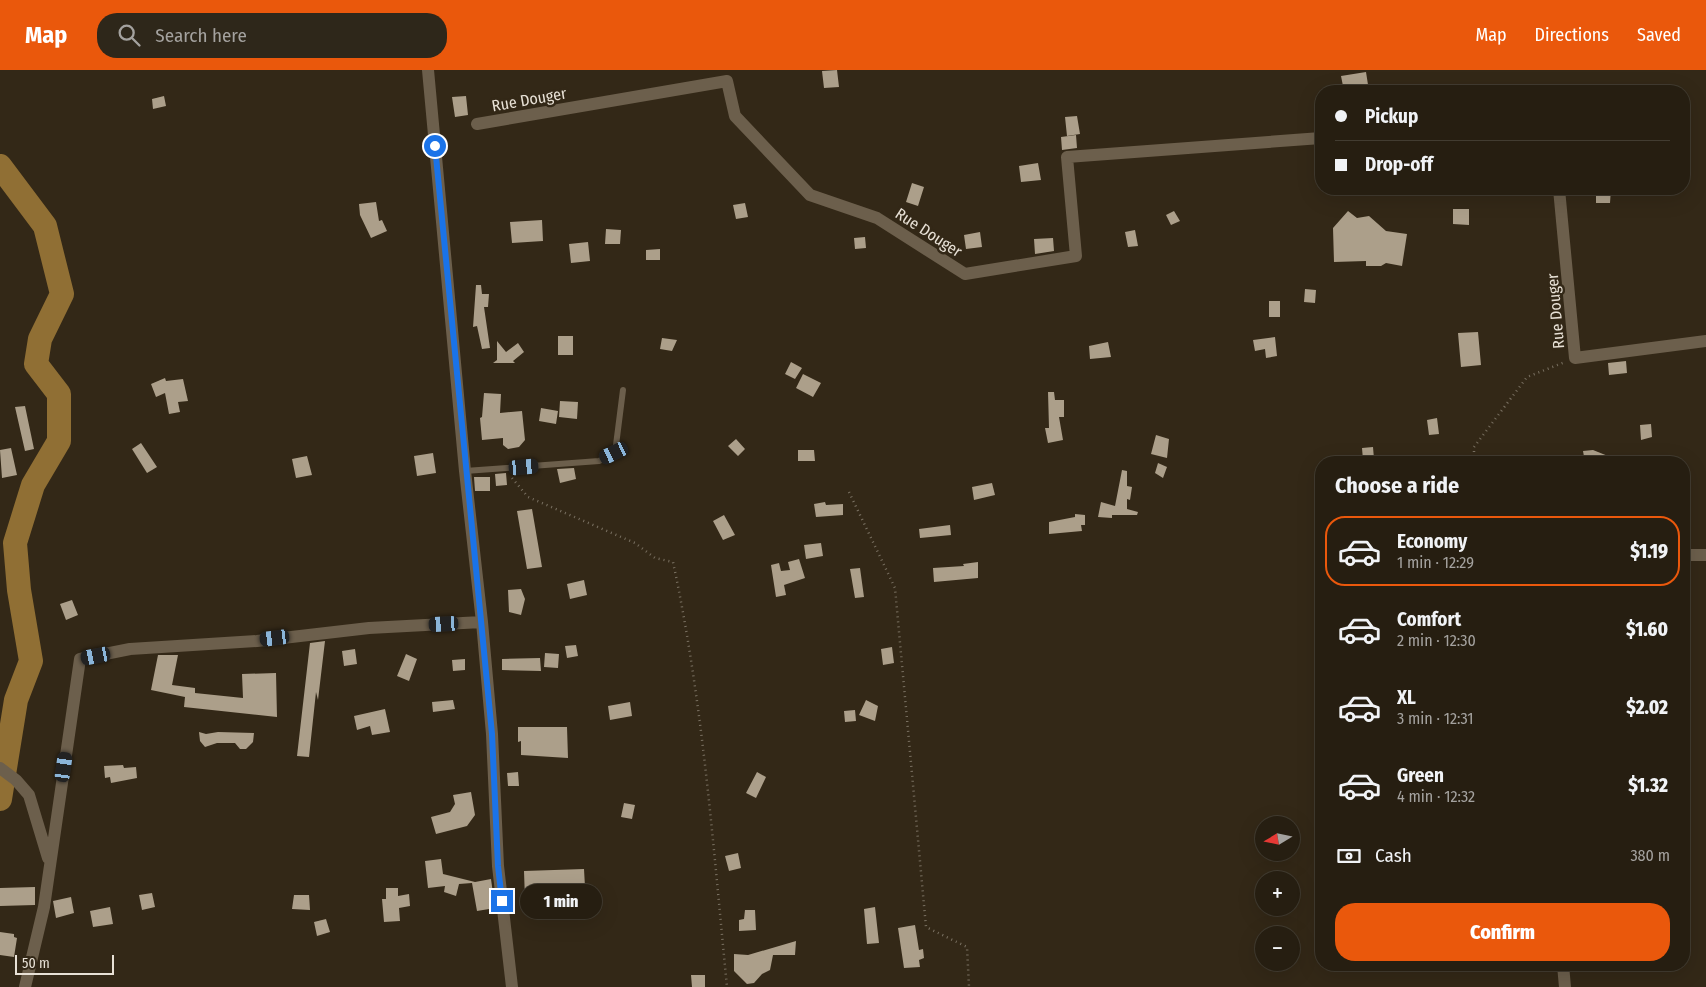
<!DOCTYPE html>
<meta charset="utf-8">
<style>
body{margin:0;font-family:"Fira Sans Condensed",sans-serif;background:#2e271a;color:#f1f3f6;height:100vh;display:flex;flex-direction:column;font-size:19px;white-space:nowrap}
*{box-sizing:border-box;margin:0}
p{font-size:16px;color:#a4a29f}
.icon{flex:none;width:28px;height:28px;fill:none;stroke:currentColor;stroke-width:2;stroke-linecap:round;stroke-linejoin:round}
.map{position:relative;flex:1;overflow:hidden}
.panel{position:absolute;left:1315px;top:386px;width:375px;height:515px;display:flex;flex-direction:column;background:#261e11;border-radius:20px;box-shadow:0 5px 20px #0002,0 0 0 1px #423c31}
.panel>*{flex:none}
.hud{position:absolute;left:1315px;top:15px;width:375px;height:110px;border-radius:20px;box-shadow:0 5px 20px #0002,0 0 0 1px #423c31;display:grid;align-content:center;height:110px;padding:0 20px;background:#261e11}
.needle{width:32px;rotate:260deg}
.fabs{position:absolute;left:1255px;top:746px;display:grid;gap:10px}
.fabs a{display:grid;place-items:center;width:45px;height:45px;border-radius:50%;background:#261e11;box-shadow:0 5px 20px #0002,0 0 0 1px #423c31;font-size:25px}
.scale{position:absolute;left:15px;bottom:12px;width:99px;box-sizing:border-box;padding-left:5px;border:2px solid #e8e1d6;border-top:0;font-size:14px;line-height:18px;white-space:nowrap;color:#e8e1d6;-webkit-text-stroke:4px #332817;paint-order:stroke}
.end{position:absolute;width:22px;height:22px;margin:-11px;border:6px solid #1a73e8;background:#fff;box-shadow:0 0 0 2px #fff}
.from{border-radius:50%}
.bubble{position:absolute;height:35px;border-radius:18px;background:#261e11;box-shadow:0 5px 20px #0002,0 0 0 1px #423c31;font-size:16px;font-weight:800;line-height:35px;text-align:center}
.car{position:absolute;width:15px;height:30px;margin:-15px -8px;border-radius:6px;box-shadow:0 0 4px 1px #0007;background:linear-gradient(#222 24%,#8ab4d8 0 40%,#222 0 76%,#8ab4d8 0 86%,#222 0)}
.hud b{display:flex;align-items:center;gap:18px;height:48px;font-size:19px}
.hud b+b{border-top:1px solid #423c31}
.hud i{width:12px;height:12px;background:#f1f3f6}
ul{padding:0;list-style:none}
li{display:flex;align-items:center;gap:15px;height:70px;margin:0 10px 8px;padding:0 10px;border:2px solid transparent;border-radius:20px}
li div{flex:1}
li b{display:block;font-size:19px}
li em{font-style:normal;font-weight:800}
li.on{border-color:#ea580c}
li>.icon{width:45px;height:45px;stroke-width:1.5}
h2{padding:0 20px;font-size:22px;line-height:60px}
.pay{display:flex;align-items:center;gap:12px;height:55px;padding:0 20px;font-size:19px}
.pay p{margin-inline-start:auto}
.button{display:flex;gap:10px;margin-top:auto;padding:10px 20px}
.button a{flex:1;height:58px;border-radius:20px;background:#ea580c;color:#fff;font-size:20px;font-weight:800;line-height:58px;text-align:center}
header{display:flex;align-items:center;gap:30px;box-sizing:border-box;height:70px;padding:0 25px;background:#ea580c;color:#fff}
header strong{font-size:24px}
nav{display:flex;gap:28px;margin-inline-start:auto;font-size:18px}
.search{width:350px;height:45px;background:#2e271a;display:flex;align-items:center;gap:12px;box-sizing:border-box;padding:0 18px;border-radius:20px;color:#a4a29f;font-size:19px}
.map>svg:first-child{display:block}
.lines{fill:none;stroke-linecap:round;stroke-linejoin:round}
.river{stroke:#906f34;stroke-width:24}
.building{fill:#ac9f8a}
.path{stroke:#7a7162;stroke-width:2.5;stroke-dasharray:1 4;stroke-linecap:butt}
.service{stroke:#6c5f4c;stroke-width:6}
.minor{stroke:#6c5f4c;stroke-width:12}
.route{stroke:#1a73e8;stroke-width:6}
.labels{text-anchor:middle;stroke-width:5;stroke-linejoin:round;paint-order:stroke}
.street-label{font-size:16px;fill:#e8e1d6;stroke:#332817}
</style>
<header>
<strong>Map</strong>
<div class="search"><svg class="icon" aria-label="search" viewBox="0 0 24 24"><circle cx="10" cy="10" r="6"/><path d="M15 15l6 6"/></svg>Search here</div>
<nav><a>Map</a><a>Directions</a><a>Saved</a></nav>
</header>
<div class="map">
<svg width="1706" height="917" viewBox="0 0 1706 917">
<rect width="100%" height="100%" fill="#332817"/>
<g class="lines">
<path class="river" d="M 0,96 L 45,156 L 62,224 L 40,269 L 36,294 L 59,324 L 59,371 L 33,415 L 15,473 L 19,520 L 31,591 L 16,630 L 0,729"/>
</g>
<path class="building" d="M 837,0 L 839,17 L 824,18 L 822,1 Z
M 1366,2 L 1369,21 L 1344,21 L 1341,6 Z
M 164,26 L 166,36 L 153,39 L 152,29 Z
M 466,26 L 468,45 L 455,47 L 452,27 Z
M 1077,46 L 1080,64 L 1067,66 L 1065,47 Z
M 1076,65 L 1077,78 L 1062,80 L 1061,67 Z
M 1038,93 L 1041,110 L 1021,112 L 1019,96 Z
M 912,113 L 924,117 L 918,136 L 906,132 Z
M 1596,119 L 1611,119 L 1610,133 L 1596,133 Z
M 376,132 L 379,151 L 382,150 L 387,161 L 371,168 L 360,145 L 359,134 Z
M 745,133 L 748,147 L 736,149 L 733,135 Z
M 1453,139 L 1469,139 L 1469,155 L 1453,154 Z
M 1174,141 L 1180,151 L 1171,155 L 1166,145 Z
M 1348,141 L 1357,148 L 1369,146 L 1386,161 L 1407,164 L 1402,196 L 1386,193 L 1381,196 L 1366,196 L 1366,191 L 1334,192 L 1333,158 Z
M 542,150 L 543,171 L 512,173 L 510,152 Z
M 606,159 L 621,160 L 620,174 L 605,174 Z
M 1135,160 L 1138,176 L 1128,177 L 1125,162 Z
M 980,162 L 982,177 L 966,179 L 964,165 Z
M 865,167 L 866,178 L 855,179 L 854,168 Z
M 1053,168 L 1054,181 L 1035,184 L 1034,169 Z
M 588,172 L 590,191 L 571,193 L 569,174 Z
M 660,179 L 660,190 L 646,190 L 646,180 Z
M 476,215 L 481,215 L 482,224 L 489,224 L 488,237 L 484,237 L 490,278 L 482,279 L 477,256 L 473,257 Z
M 1305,219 L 1316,220 L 1315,233 L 1304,232 Z
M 1269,231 L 1280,231 L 1280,247 L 1269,247 Z
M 1478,262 L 1481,295 L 1461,297 L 1458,263 Z
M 558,266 L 573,266 L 573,285 L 558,285 Z
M 1275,267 L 1277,286 L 1266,288 L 1265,279 L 1255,281 L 1253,270 Z
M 662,268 L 677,270 L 672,281 L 660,279 Z
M 497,271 L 506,282 L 518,273 L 524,282 L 513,291 L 515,293 L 493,293 L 497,290 Z
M 1108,272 L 1111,287 L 1090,289 L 1089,276 Z
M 1626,291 L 1627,303 L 1609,305 L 1608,293 Z
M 791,292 L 802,298 L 795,309 L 785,304 Z
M 803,304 L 821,313 L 813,327 L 796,318 Z
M 165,308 L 166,311 L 183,309 L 188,331 L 178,332 L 180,342 L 169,344 L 165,323 L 156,327 L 151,314 Z
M 1048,322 L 1054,322 L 1055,330 L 1064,330 L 1064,347 L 1059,347 L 1063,370 L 1048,373 L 1045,358 L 1049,358 Z
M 484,323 L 501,324 L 500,343 L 522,341 L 525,370 L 519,377 L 508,379 L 503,375 L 503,368 L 482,370 L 480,348 L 482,347 Z
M 560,331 L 578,332 L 577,349 L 559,347 Z
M 25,336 L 34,379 L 25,381 L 15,337 Z
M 541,338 L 558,341 L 556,354 L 539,351 Z
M 1437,348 L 1439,364 L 1429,365 L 1427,350 Z
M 1651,354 L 1652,367 L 1641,370 L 1640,355 Z
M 1156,365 L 1169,369 L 1167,388 L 1151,384 Z
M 736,369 L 745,379 L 738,386 L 728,376 Z
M 141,373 L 157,397 L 147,403 L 132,379 Z
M 1373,377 L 1374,389 L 1363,390 L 1362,378 Z
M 11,378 L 17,405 L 2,408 L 0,380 Z
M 798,380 L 814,380 L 815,391 L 798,391 Z
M 1593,380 L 1623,392 L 1585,392 L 1583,381 Z
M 433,383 L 436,403 L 417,406 L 414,386 Z
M 307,386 L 312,405 L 296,408 L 292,389 Z
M 1158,393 L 1167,397 L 1163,408 L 1155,403 Z
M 574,398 L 576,409 L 560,413 L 557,399 Z
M 1122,400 L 1127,401 L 1127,416 L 1132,417 L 1130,430 L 1127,429 L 1127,439 L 1138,442 L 1137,445 L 1112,445 L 1112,448 L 1098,447 L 1101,432 L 1115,436 Z
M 506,403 L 507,415 L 496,416 L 495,404 Z
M 474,407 L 490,407 L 490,421 L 475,421 Z
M 992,413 L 995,425 L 974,430 L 972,417 Z
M 825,432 L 826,435 L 843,434 L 843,445 L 816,447 L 814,434 Z
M 532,439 L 542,497 L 527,499 L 517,441 Z
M 1075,444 L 1085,445 L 1085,455 L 1081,455 L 1082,461 L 1049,464 L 1049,452 L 1075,447 Z
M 724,445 L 735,465 L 723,470 L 713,451 Z
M 950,455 L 951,465 L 920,468 L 919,459 Z
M 821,473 L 823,486 L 806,489 L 804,475 Z
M 799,489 L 805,508 L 784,515 L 786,525 L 776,527 L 771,495 L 779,493 L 781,501 L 790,500 L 788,492 Z
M 978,492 L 978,508 L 934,512 L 933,498 L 964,496 L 963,494 Z
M 860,498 L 864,527 L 855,528 L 850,499 Z
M 584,510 L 587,525 L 570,529 L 567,514 Z
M 521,519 L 525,529 L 521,545 L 509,542 L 508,520 Z
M 72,530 L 78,545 L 66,550 L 60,534 Z
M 325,571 L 318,630 L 316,622 L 309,687 L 297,686 L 310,573 Z
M 576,575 L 578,586 L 567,588 L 565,576 Z
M 892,577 L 894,593 L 883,595 L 881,579 Z
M 355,579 L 357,594 L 344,596 L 342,581 Z
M 545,583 L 559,584 L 558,598 L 544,597 Z
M 406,584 L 417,589 L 409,611 L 397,606 Z
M 158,585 L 178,585 L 172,615 L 195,618 L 195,623 L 243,628 L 242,604 L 276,603 L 277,647 L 184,637 L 185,627 L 151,620 Z
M 540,588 L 541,601 L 502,600 L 502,589 Z
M 465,589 L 465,600 L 453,601 L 452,590 Z
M 453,630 L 455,639 L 433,642 L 432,632 Z
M 866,630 L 878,636 L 875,651 L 859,645 Z
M 630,632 L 632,646 L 610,650 L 608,636 Z
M 385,639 L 390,662 L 372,665 L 370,656 L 357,660 L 354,646 Z
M 855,640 L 856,651 L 845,652 L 844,641 Z
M 518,657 L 567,657 L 568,688 L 521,685 L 521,671 L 518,672 Z
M 199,662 L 206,664 L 218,662 L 254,663 L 253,672 L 246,679 L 240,679 L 235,673 L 217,673 L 205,677 L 200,671 Z
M 123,695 L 124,698 L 136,697 L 137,708 L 111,713 L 110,707 L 105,708 L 104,696 Z
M 518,702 L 519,716 L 508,716 L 507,703 Z
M 757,702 L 766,707 L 756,728 L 746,723 Z
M 471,722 L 475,745 L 467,756 L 436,764 L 431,747 L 450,742 L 455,734 L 453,725 Z
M 624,733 L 635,735 L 632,749 L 621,747 Z
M 738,783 L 741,798 L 729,801 L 725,786 Z
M 441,789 L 443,804 L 475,812 L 491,809 L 495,838 L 477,841 L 472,813 L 459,814 L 456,826 L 444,822 L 445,816 L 428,818 L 425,791 Z
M 584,799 L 585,817 L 552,820 L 552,830 L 525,830 L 524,801 Z
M 35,817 L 35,835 L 0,836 L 0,818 Z
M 386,818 L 398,818 L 398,826 L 409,824 L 410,836 L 399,838 L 400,851 L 384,852 L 382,829 L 386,829 Z
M 152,823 L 155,837 L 142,840 L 139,825 Z
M 294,825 L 309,825 L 310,840 L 292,839 Z
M 71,827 L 74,843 L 56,848 L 53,831 Z
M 110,837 L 113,854 L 93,857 L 90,841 Z
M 875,837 L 879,873 L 867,874 L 864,839 Z
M 745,840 L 755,840 L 756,860 L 739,861 L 739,850 L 744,849 Z
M 326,849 L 330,862 L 317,866 L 314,852 Z
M 915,855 L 919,880 L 923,879 L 924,888 L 919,890 L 920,897 L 904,898 L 898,858 Z
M 0,862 L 14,864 L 14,867 L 17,868 L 14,887 L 0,885 Z
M 796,871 L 795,885 L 773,885 L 770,900 L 762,904 L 754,913 L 747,914 L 734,901 L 734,884 L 748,885 Z
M 691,905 L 705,905 L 705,917 L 692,917 Z"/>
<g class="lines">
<path class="path" d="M 1474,392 L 1474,377 L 1527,307 L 1565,292
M 512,408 L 528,427 L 635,473 L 655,488 L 673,492 C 703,632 713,775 727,917
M 849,422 L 895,518 L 926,857 L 967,877 L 969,917"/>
<path class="service" d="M 465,401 L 599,391 L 615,383 L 623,320"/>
<path class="minor" d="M 428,0 L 465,401 L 482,552 L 492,664 L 498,796 L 512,917
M 477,54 L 727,11 L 735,46 L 810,125 L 877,148 L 965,204 L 1076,186 L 1067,87 L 1321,68
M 1559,119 L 1575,288 L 1706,271
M 1684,485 L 1706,485
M 0,698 L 16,710 L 29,725 L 48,788
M 1563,895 L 1565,917
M 25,917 L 44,837 L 80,589 L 130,579 L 257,571 L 369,558 L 482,552"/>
</g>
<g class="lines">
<path class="route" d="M 435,76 L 492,664 L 498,796 L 502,831"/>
</g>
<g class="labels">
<g class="street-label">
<text transform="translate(529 29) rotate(-10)" y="6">Rue Douger</text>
<text transform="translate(929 162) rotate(33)" y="6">Rue Douger</text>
<text transform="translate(1555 241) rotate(-95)" y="6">Rue Douger</text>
</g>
</g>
</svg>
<div class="fabs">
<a><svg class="needle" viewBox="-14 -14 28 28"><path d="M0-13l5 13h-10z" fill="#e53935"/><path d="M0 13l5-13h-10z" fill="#a4a29f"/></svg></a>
<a>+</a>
<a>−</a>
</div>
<div class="scale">50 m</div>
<i class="end from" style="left:435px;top:76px"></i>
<i class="end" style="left:502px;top:831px"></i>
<div class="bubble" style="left:520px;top:814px;width:82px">1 min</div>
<i class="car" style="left:614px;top:383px;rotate:244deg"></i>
<i class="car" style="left:524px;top:397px;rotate:85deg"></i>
<i class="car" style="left:444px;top:554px;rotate:267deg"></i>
<i class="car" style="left:275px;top:568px;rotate:263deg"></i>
<i class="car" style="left:96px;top:586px;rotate:259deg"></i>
<i class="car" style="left:64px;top:697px;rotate:8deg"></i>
<div class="hud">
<b><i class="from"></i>Pickup</b>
<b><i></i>Drop-off</b>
</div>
<section class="panel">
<h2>Choose a ride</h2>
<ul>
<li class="on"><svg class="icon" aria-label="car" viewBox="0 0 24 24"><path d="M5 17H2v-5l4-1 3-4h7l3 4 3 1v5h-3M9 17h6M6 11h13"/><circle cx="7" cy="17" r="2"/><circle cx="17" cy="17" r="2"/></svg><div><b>Economy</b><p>1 min · 12:29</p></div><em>$1.19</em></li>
<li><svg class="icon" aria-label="car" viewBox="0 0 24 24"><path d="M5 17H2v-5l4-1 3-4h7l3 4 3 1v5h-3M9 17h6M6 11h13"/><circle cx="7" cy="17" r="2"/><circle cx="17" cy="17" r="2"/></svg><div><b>Comfort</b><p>2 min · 12:30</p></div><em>$1.60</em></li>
<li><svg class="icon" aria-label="car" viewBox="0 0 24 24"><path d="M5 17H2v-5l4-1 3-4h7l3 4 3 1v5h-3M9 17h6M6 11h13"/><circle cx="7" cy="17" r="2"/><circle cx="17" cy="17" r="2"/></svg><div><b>XL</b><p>3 min · 12:31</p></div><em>$2.02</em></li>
<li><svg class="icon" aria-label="car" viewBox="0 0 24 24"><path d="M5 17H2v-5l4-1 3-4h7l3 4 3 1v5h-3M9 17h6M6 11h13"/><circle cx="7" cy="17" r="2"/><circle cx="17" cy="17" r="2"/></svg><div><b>Green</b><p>4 min · 12:32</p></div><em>$1.32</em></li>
</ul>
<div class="pay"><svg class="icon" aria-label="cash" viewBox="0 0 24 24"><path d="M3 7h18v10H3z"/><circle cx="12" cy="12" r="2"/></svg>Cash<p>380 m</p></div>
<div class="button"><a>Confirm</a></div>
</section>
</div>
